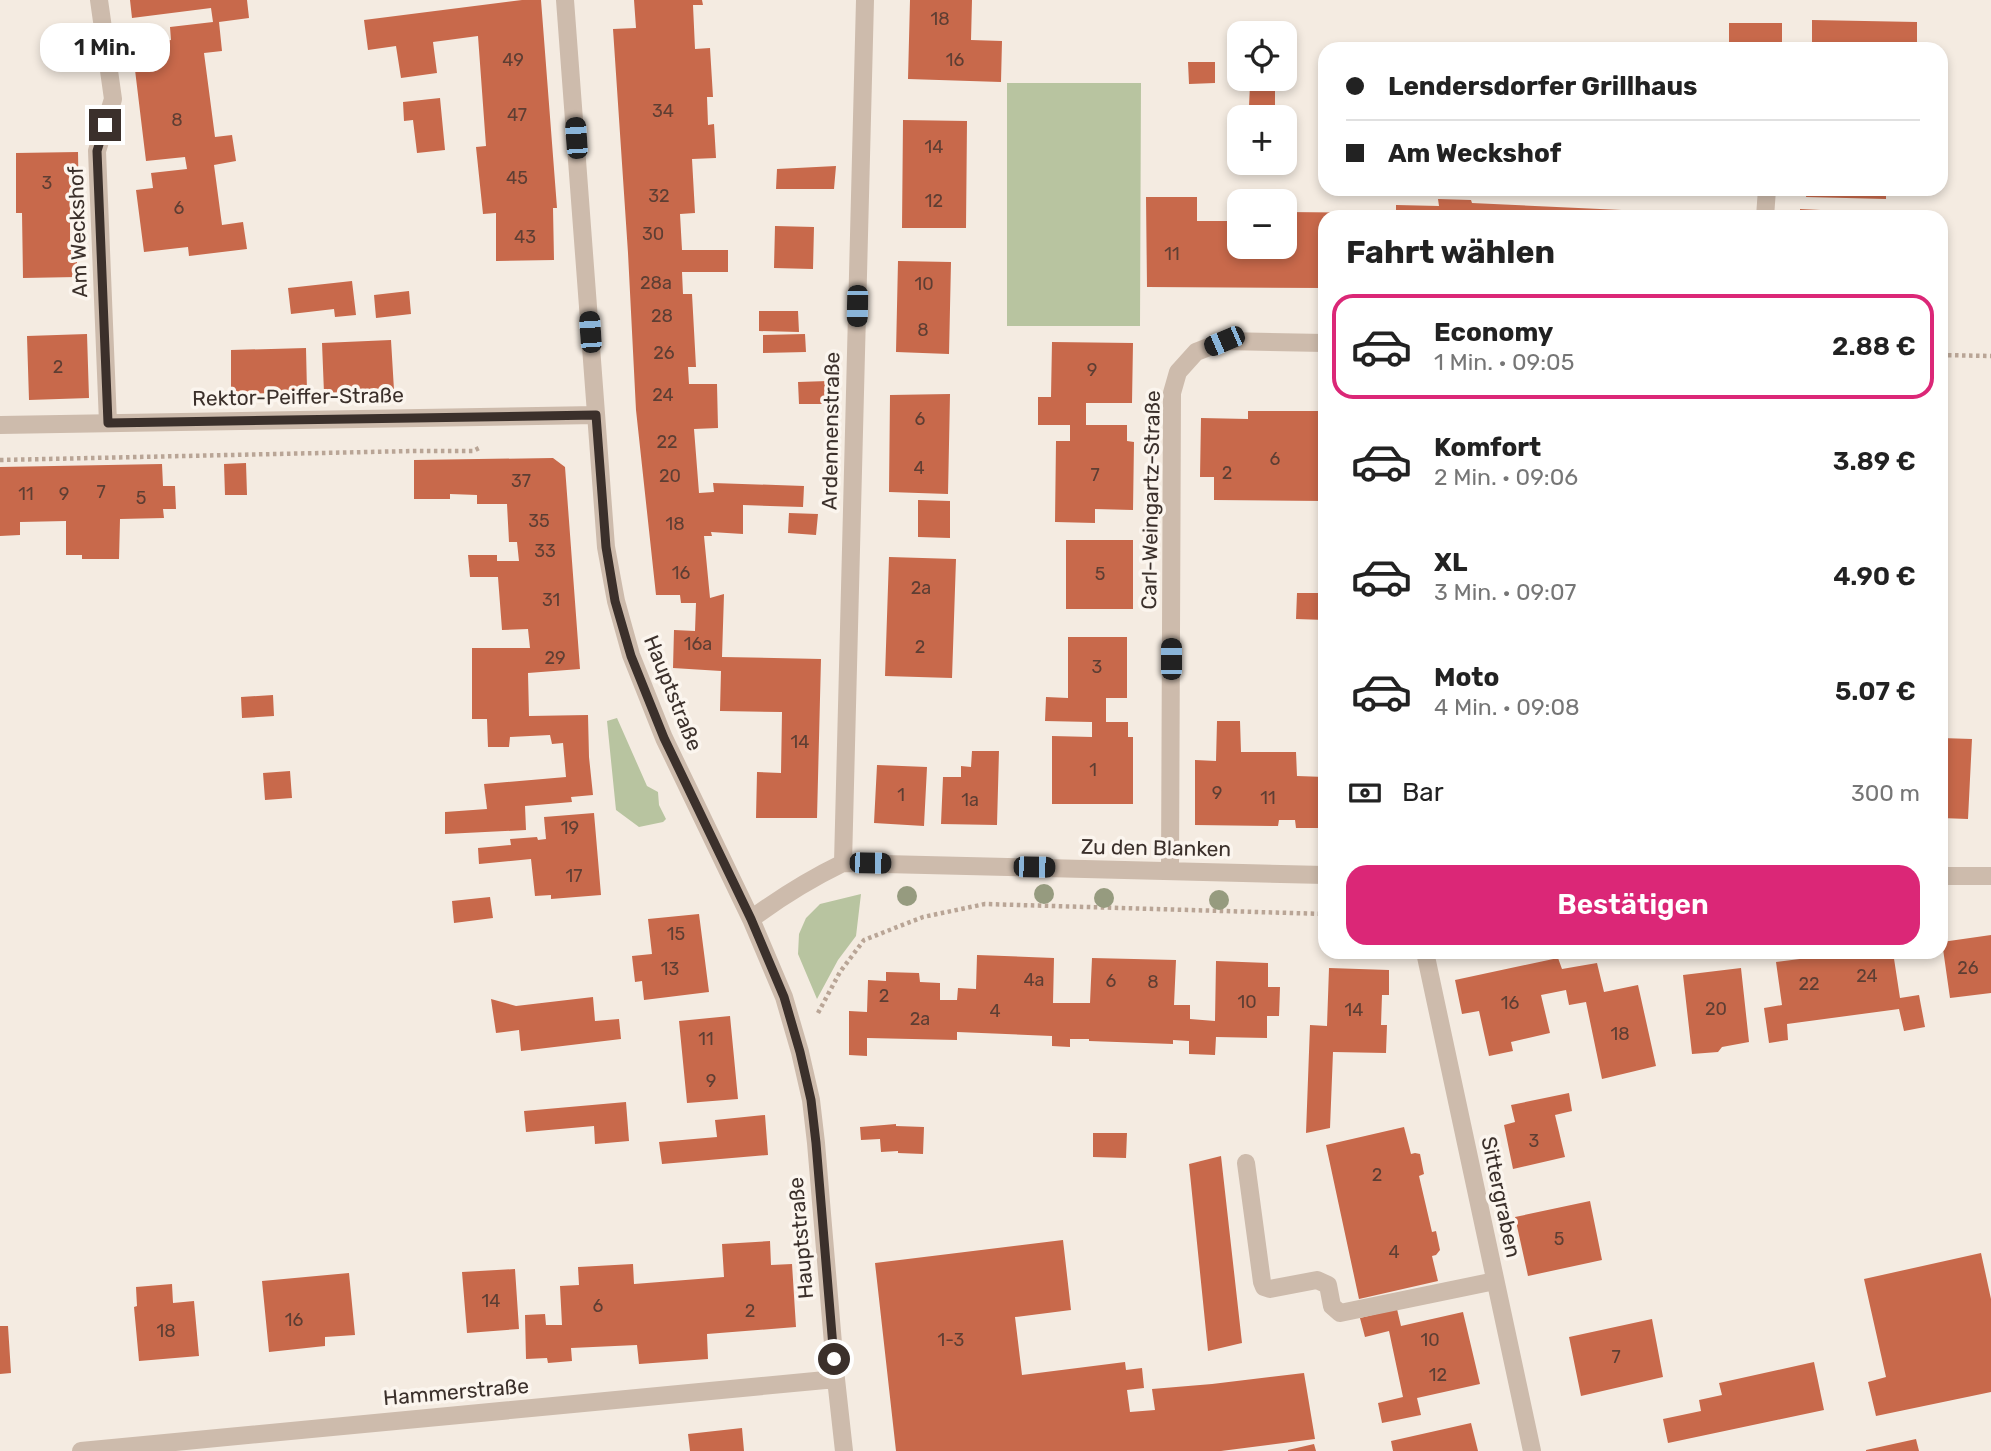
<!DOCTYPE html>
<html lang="de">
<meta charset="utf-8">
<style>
body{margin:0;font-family:Rubik,sans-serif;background:#f6f6f6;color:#222;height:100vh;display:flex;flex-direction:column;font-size:26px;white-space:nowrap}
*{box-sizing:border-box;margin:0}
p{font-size:23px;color:#767676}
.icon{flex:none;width:38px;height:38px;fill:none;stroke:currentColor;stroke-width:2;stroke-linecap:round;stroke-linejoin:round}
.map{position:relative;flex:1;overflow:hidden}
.side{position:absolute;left:1318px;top:210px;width:630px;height:749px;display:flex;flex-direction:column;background:#fff;border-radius:21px;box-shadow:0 4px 10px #0003}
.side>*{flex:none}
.banner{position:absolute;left:1318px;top:42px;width:630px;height:154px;border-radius:21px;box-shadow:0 4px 10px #0003;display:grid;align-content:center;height:154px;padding:0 28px;background:#fff}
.tools{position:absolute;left:1227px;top:21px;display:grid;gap:14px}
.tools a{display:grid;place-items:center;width:70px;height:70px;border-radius:14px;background:#fff;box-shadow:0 4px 10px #0003;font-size:35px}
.end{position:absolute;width:32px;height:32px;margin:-16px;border:9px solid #3b302b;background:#fff;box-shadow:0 0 0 4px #fff}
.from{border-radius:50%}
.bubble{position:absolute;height:49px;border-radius:21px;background:#fff;box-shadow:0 4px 10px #0003;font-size:23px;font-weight:600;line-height:49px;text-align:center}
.car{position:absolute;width:21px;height:42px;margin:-21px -10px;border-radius:9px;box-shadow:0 0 5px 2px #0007;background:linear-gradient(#222 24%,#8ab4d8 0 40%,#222 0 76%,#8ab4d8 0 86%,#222 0)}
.banner b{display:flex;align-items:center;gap:24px;height:66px;font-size:26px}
.banner b+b{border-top:2px solid #e0e0e0}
.banner i{width:18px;height:18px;background:#222}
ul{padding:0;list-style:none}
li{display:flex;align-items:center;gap:21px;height:105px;margin:0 14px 10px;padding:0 14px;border:4px solid transparent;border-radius:21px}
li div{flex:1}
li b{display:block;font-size:26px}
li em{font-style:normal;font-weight:600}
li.current{border-color:#db2777}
li>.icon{width:63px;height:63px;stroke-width:1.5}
h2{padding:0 28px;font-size:32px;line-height:84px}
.pay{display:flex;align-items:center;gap:18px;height:77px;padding:0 28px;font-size:26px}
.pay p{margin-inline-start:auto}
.action{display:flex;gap:14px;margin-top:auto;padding:14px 28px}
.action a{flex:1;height:80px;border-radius:21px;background:#db2777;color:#fff;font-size:28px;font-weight:600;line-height:80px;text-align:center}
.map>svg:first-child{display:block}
.green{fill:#b8c4a0}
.building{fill:#c8694b}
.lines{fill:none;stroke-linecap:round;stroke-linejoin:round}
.path{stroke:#b9a596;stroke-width:4.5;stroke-dasharray:3.5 3.5;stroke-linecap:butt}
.service{stroke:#cdbbac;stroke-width:18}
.minor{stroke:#cdbbac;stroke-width:18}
.tree{fill:#969b7f}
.route{stroke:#3b302b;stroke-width:9}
.labels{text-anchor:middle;stroke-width:7;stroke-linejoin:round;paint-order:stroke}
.number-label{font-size:18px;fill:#5e3e33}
.street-label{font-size:21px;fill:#3b302b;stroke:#fbf5ee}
</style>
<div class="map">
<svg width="1991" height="1451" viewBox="0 0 1991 1451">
<rect width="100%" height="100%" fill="#f4ebe1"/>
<path class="green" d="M 1007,83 L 1141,83 L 1140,326 L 1007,326 Z
M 617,718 L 647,786 L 658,792 L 659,805 L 666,819 L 663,822 L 639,827 L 616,810 L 607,721 Z
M 861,894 L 856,936 L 838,960 L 817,999 L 798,954 L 799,934 L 806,918 L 820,904 Z"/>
<path class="building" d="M 130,0 L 247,0 L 249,18 L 219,22 L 222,51 L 204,53 L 215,137 L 232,135 L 236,161 L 214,165 L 222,225 L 243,222 L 247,249 L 189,256 L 188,247 L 144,252 L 136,190 L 153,188 L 151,173 L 187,169 L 185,157 L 146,161 L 132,45 L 171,40 L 170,27 L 213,22 L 211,8 L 132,18 Z
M 522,0 L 541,0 L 557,208 L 553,208 L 554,260 L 496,261 L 496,213 L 483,214 L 476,147 L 486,146 L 478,36 L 433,42 L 437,73 L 401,78 L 396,46 L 368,50 L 364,20 Z
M 634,0 L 702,0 L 703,5 L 693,5 L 695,49 L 710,48 L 713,97 L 707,97 L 708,125 L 714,124 L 716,158 L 692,159 L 695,213 L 680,214 L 682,250 L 728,250 L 728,272 L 682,272 L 683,294 L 692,294 L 696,367 L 688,367 L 689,384 L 717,384 L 718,428 L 694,429 L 699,493 L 714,492 L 713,483 L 804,486 L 803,507 L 743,505 L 743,534 L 711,532 L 712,536 L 704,536 L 710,598 L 724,594 L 722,657 L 821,659 L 817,818 L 756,818 L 757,772 L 781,773 L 782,712 L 720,711 L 721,671 L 673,668 L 674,630 L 695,631 L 696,603 L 681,603 L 680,595 L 656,595 L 636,410 L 628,253 L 613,29 L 636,28 Z
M 910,0 L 972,0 L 971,40 L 1002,41 L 1001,82 L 908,79 Z
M 1812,20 L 1917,22 L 1917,49 L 1812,49 Z
M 1729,23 L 1782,23 L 1782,49 L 1729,49 Z
M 1188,62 L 1215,62 L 1215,83 L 1189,84 Z
M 1250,85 L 1275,86 L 1275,107 L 1249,106 Z
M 440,98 L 445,150 L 417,153 L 413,120 L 404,121 L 403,102 Z
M 903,120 L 967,121 L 966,228 L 902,228 Z
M 78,152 L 79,213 L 70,213 L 70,248 L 77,248 L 77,277 L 23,278 L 22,213 L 16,213 L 16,153 Z
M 836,166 L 834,189 L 776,189 L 777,169 Z
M 1807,189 L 1886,189 L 1886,199 L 1806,197 Z
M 1146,197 L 1197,197 L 1197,221 L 1239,221 L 1239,247 L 1284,247 L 1284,212 L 1396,213 L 1396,205 L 1439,206 L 1438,199 L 1471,200 L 1472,203 L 1665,212 L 1665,217 L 1325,217 L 1325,288 L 1147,287 Z
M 1800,209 L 1841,211 L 1840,217 L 1800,217 Z
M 775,226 L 814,227 L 813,269 L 774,268 Z
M 898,261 L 951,262 L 949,354 L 896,352 Z
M 352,281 L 356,315 L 335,317 L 334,309 L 291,314 L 288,288 Z
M 409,291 L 411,314 L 376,318 L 374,295 Z
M 759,311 L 798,311 L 799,332 L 759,331 Z
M 87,334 L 89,398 L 29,400 L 27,336 Z
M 805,334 L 806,352 L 763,353 L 763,335 Z
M 391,340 L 394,390 L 324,393 L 322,343 Z
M 1052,342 L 1133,343 L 1132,403 L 1086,403 L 1086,425 L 1127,425 L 1127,441 L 1134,442 L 1133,510 L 1095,509 L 1095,523 L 1055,522 L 1056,441 L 1070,441 L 1070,425 L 1038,425 L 1038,397 L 1051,397 Z
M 306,348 L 307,392 L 231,394 L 231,350 Z
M 828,381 L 828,404 L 799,404 L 798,382 Z
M 950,394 L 948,494 L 889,492 L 890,395 Z
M 1248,411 L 1325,411 L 1325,501 L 1214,500 L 1214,477 L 1200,477 L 1201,418 L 1248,419 Z
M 553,458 L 565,467 L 580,669 L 528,673 L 529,716 L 588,715 L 589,757 L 593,795 L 571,797 L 572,802 L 525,806 L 526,830 L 445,834 L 445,812 L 487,809 L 484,784 L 566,777 L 563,743 L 552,744 L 550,735 L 510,737 L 509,747 L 488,747 L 487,719 L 472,719 L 472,648 L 530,648 L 528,629 L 502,630 L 498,577 L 470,577 L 468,555 L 497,555 L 497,561 L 519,561 L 517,542 L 509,542 L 507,504 L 477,504 L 477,495 L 450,494 L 450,499 L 414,499 L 414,460 Z
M 246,463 L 247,495 L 225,495 L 224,464 Z
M 162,464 L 163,486 L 175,486 L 176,509 L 163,509 L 164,518 L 120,519 L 119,559 L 82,559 L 82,555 L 66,555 L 66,521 L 20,522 L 20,535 L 0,536 L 0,467 Z
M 918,500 L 950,501 L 950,538 L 918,537 Z
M 789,513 L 818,514 L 816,535 L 788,533 Z
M 1066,540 L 1133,540 L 1133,609 L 1066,609 Z
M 889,557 L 956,559 L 952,678 L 885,676 Z
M 1297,593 L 1325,593 L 1325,620 L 1296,619 Z
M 1068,637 L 1127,637 L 1127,698 L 1106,698 L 1106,722 L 1128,722 L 1128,737 L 1133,737 L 1133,804 L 1052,804 L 1052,736 L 1092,737 L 1092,722 L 1045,721 L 1046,697 L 1068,698 Z
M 273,695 L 274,716 L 242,718 L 241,697 Z
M 1217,721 L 1240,721 L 1241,752 L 1296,752 L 1297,776 L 1325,777 L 1325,828 L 1296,828 L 1295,820 L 1279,820 L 1278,826 L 1195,825 L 1195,760 L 1216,761 Z
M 1941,738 L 1972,739 L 1968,819 L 1941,818 Z
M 972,751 L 999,751 L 997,825 L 941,824 L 943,777 L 961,777 L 961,766 L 971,767 Z
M 877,765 L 927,767 L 924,826 L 874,823 Z
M 290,771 L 292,798 L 265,800 L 263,773 Z
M 594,813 L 601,895 L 551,899 L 551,895 L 535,896 L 531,859 L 479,864 L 478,848 L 511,845 L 510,839 L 537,837 L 538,840 L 546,839 L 544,817 Z
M 490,897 L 493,918 L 454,923 L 452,901 Z
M 699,914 L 709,992 L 644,1000 L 642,981 L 635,982 L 632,956 L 652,954 L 648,919 Z
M 1991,935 L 1991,993 L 1950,998 L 1942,942 Z
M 1855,952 L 1893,952 L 1900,998 L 1919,995 L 1925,1027 L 1904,1031 L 1899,1009 L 1787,1024 L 1788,1040 L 1769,1043 L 1764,1008 L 1782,1005 L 1776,962 Z
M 977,955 L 1054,958 L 1053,1003 L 1090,1003 L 1092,958 L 1176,960 L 1174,1005 L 1190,1005 L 1190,1019 L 1215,1021 L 1216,961 L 1268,963 L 1268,987 L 1280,987 L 1279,1016 L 1267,1016 L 1267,1038 L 1216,1037 L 1215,1055 L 1189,1054 L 1189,1041 L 1173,1040 L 1173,1044 L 1089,1041 L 1089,1039 L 1070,1039 L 1070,1047 L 1052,1046 L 1052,1036 L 957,1032 L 957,1040 L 867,1038 L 867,1056 L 849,1055 L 849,1011 L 867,1012 L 868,980 L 886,981 L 886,972 L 919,973 L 920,982 L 940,983 L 940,1000 L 957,1000 L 958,988 L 976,989 Z
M 1558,958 L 1562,969 L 1597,963 L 1604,992 L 1638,985 L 1656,1066 L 1602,1079 L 1586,1002 L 1569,1005 L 1566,990 L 1541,995 L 1550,1033 L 1511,1042 L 1513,1051 L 1489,1056 L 1479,1011 L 1462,1014 L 1455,980 Z
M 1329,968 L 1389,970 L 1389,995 L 1382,995 L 1381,1025 L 1387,1025 L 1386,1053 L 1333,1052 L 1330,1128 L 1306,1133 L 1310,1025 L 1327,1026 Z
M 1741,968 L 1749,1042 L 1722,1047 L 1718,1052 L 1692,1054 L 1683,975 Z
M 593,997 L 595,1021 L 619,1019 L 621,1039 L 521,1051 L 519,1030 L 496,1033 L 491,999 L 516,1006 Z
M 730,1016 L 738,1099 L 687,1103 L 679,1021 Z
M 1569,1093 L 1572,1111 L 1555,1115 L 1565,1157 L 1513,1169 L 1504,1125 L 1515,1122 L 1511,1105 Z
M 626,1102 L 629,1141 L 595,1144 L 594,1126 L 526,1132 L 524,1111 Z
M 765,1115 L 768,1155 L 662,1164 L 659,1142 L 717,1137 L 715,1120 Z
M 896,1124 L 896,1126 L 924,1127 L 923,1154 L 898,1153 L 898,1151 L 881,1152 L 880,1139 L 861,1140 L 860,1127 Z
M 1404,1127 L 1411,1154 L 1415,1153 L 1420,1154 L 1424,1174 L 1419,1176 L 1432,1232 L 1436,1231 L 1440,1250 L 1436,1255 L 1432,1256 L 1438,1281 L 1359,1299 L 1326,1145 Z
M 1093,1133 L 1127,1133 L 1126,1158 L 1093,1157 Z
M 1221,1156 L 1242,1343 L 1208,1351 L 1189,1164 Z
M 1590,1201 L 1602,1260 L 1528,1276 L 1515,1217 Z
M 1063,1240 L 1071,1310 L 1015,1317 L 1022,1375 L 1125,1362 L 1126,1370 L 1142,1368 L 1144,1388 L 1127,1390 L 1130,1412 L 1155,1410 L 1152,1389 L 1212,1384 L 1304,1373 L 1315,1439 L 1221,1451 L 896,1451 L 875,1263 Z
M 770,1241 L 771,1265 L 792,1264 L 796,1327 L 707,1334 L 708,1359 L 639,1364 L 637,1345 L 571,1348 L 572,1361 L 548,1363 L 547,1358 L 526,1359 L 525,1315 L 545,1314 L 546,1325 L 562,1325 L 560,1286 L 579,1285 L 578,1267 L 633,1264 L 634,1284 L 724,1277 L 722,1244 Z
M 1981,1253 L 1991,1299 L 1991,1392 L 1876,1416 L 1868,1382 L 1886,1377 L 1864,1279 Z
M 515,1269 L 519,1329 L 467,1333 L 462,1272 Z
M 349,1273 L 355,1335 L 325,1337 L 325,1346 L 269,1352 L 262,1281 Z
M 172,1284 L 173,1303 L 194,1301 L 199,1356 L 139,1361 L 134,1307 L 137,1306 L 136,1287 Z
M 1397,1309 L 1401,1326 L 1463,1312 L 1480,1384 L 1417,1398 L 1421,1415 L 1382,1423 L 1378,1403 L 1403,1397 L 1389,1331 L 1365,1337 L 1360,1318 Z
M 1652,1319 L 1663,1377 L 1581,1396 L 1569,1337 Z
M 0,1326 L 8,1326 L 11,1373 L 0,1374 Z
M 1814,1362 L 1824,1410 L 1668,1443 L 1663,1419 L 1701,1411 L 1699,1400 L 1722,1395 L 1719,1383 Z
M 1471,1423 L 1478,1451 L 1393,1451 L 1391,1441 Z
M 742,1428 L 744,1451 L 690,1451 L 688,1434 Z
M 1916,1439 L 1919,1451 L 1866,1451 L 1866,1450 Z
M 1314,1444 L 1316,1451 L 1288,1451 L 1288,1450 Z"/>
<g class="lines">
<path class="path" d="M 1941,355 L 1991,356
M 0,460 L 413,451 L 473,451 L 481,447
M 818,1013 L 840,972 L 864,940 L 923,917 L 985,904 L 1325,914"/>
<path class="service" d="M 99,0 L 113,99 L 97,151 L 108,423
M 1246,1163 L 1262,1282 L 1264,1287 L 1270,1289 L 1317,1280 L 1328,1285 L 1332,1306 L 1340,1313 L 1495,1281"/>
<path class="minor" d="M 565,0 L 606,547 L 616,601 L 631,655 L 664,738 L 751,919 L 784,997 L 800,1052 L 811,1100 L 816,1143 L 836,1379 L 844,1451
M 1765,217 L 1767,189
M 0,425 L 596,415
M 843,863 L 865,0
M 1170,871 L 1172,393 L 1178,372 L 1196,352 L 1224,341 L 1325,343
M 1941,876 L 1991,876
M 751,919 C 781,897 810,879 843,863 L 1325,875
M 1425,952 L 1532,1451
M 81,1451 L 836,1379"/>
</g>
<g class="tree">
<circle cx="1044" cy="894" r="10"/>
<circle cx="907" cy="896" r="10"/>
<circle cx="1104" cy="898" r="10"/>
<circle cx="1219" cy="900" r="10"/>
</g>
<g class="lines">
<path class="route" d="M 105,125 L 97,151 L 108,423 L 596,415 L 606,547 L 615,601 L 631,656 L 664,738 L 751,919 L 784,997 L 800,1052 L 811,1100 L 816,1143 L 834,1359"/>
</g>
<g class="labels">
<g class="number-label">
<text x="940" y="25">18</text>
<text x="513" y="66">49</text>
<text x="955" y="66">16</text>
<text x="663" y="117">34</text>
<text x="517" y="121">47</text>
<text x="177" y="126">8</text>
<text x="934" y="153">14</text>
<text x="517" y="184">45</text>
<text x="47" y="189">3</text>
<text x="659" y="202">32</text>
<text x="934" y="207">12</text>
<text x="179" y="214">6</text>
<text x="653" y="240">30</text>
<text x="525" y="243">43</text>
<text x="1172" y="260">11</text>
<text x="656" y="289">28a</text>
<text x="924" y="290">10</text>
<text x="662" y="322">28</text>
<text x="923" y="336">8</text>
<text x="664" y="359">26</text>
<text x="58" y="373">2</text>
<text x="1092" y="376">9</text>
<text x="663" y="401">24</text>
<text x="920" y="425">6</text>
<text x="667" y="448">22</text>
<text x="1275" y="465">6</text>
<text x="919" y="474">4</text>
<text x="1227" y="479">2</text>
<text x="1095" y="481">7</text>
<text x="670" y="482">20</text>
<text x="521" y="487">37</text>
<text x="101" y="498">7</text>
<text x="26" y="500">11</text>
<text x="64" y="500">9</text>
<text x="141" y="504">5</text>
<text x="539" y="527">35</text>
<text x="675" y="530">18</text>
<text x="545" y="557">33</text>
<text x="681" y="579">16</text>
<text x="1100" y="580">5</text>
<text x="921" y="594">2a</text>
<text x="551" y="606">31</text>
<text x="698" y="650">16a</text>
<text x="920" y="653">2</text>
<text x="555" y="664">29</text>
<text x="1097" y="673">3</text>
<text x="800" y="748">14</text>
<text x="1093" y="776">1</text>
<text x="1217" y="799">9</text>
<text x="901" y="801">1</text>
<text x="1268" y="804">11</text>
<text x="970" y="806">1a</text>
<text x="570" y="834">19</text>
<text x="574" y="882">17</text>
<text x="676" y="940">15</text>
<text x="1968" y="974">26</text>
<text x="670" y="975">13</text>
<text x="1867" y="982">24</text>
<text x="1034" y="986">4a</text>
<text x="1111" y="987">6</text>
<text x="1153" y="988">8</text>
<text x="1809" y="990">22</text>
<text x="884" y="1002">2</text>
<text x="1247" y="1008">10</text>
<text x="1510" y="1009">16</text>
<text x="1716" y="1015">20</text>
<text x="1354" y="1016">14</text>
<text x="995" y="1017">4</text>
<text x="920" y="1025">2a</text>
<text x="1620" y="1040">18</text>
<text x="706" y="1045">11</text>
<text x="711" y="1087">9</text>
<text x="1534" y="1147">3</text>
<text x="1377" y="1181">2</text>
<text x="1559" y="1245">5</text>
<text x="1394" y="1258">4</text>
<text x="491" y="1307">14</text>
<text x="598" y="1312">6</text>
<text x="750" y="1317">2</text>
<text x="294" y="1326">16</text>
<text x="166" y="1337">18</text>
<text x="951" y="1346">1-3</text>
<text x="1430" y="1346">10</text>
<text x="1616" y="1363">7</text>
<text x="1438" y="1381">12</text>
</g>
<g class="street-label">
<text transform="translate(78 232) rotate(-92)" y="7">Am Weckshof</text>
<text transform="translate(298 397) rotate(-1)" y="7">Rektor-Peiffer-Straße</text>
<text transform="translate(831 431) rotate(-89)" y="7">Ardennenstraße</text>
<text transform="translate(1151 500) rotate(-89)" y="7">Carl-Weingartz-Straße</text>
<text transform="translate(673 693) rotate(68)" y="7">Hauptstraße</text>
<text transform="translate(1156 848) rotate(1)" y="7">Zu den Blanken</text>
<text transform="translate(1501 1197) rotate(78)" y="7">Sittergraben</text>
<text transform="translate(801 1238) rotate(-95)" y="7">Hauptstraße</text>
<text transform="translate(456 1392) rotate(-5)" y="7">Hammerstraße</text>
</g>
</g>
</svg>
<div class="tools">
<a><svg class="icon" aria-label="locate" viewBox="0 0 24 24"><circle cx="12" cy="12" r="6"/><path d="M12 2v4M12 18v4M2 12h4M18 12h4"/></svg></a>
<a>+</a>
<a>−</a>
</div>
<i class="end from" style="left:834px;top:1359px"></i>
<i class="end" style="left:105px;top:125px"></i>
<div class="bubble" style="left:40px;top:23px;width:130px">1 Min.</div>
<i class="car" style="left:576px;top:138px;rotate:356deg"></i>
<i class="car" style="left:857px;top:306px;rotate:181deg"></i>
<i class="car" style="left:590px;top:332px;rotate:356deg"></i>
<i class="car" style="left:1224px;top:341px;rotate:247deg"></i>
<i class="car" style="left:1171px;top:659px;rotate:0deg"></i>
<i class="car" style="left:870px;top:863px;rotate:91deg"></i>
<i class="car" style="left:1034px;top:867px;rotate:91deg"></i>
<div class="banner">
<b><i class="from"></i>Lendersdorfer Grillhaus</b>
<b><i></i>Am Weckshof</b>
</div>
<section class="side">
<h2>Fahrt wählen</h2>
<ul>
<li class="current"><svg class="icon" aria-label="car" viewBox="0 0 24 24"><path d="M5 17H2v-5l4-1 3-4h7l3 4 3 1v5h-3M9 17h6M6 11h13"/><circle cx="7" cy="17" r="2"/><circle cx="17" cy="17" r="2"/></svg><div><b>Economy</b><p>1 Min. · 09:05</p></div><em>2.88 €</em></li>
<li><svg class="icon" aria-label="car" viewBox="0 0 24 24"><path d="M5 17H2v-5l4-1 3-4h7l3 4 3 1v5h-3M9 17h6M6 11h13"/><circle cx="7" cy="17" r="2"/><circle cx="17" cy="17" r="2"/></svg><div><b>Komfort</b><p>2 Min. · 09:06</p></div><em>3.89 €</em></li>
<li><svg class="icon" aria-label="car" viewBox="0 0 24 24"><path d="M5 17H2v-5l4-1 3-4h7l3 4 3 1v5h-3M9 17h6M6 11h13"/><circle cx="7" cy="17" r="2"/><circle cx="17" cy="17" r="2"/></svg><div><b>XL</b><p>3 Min. · 09:07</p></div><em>4.90 €</em></li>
<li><svg class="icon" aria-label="car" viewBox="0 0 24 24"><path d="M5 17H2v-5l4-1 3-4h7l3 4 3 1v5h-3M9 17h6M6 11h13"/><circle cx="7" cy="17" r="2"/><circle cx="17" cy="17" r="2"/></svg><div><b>Moto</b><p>4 Min. · 09:08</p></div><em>5.07 €</em></li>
</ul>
<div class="pay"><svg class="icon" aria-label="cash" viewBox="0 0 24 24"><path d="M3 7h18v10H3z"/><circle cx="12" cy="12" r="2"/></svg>Bar<p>300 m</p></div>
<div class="action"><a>Bestätigen</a></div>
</section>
</div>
